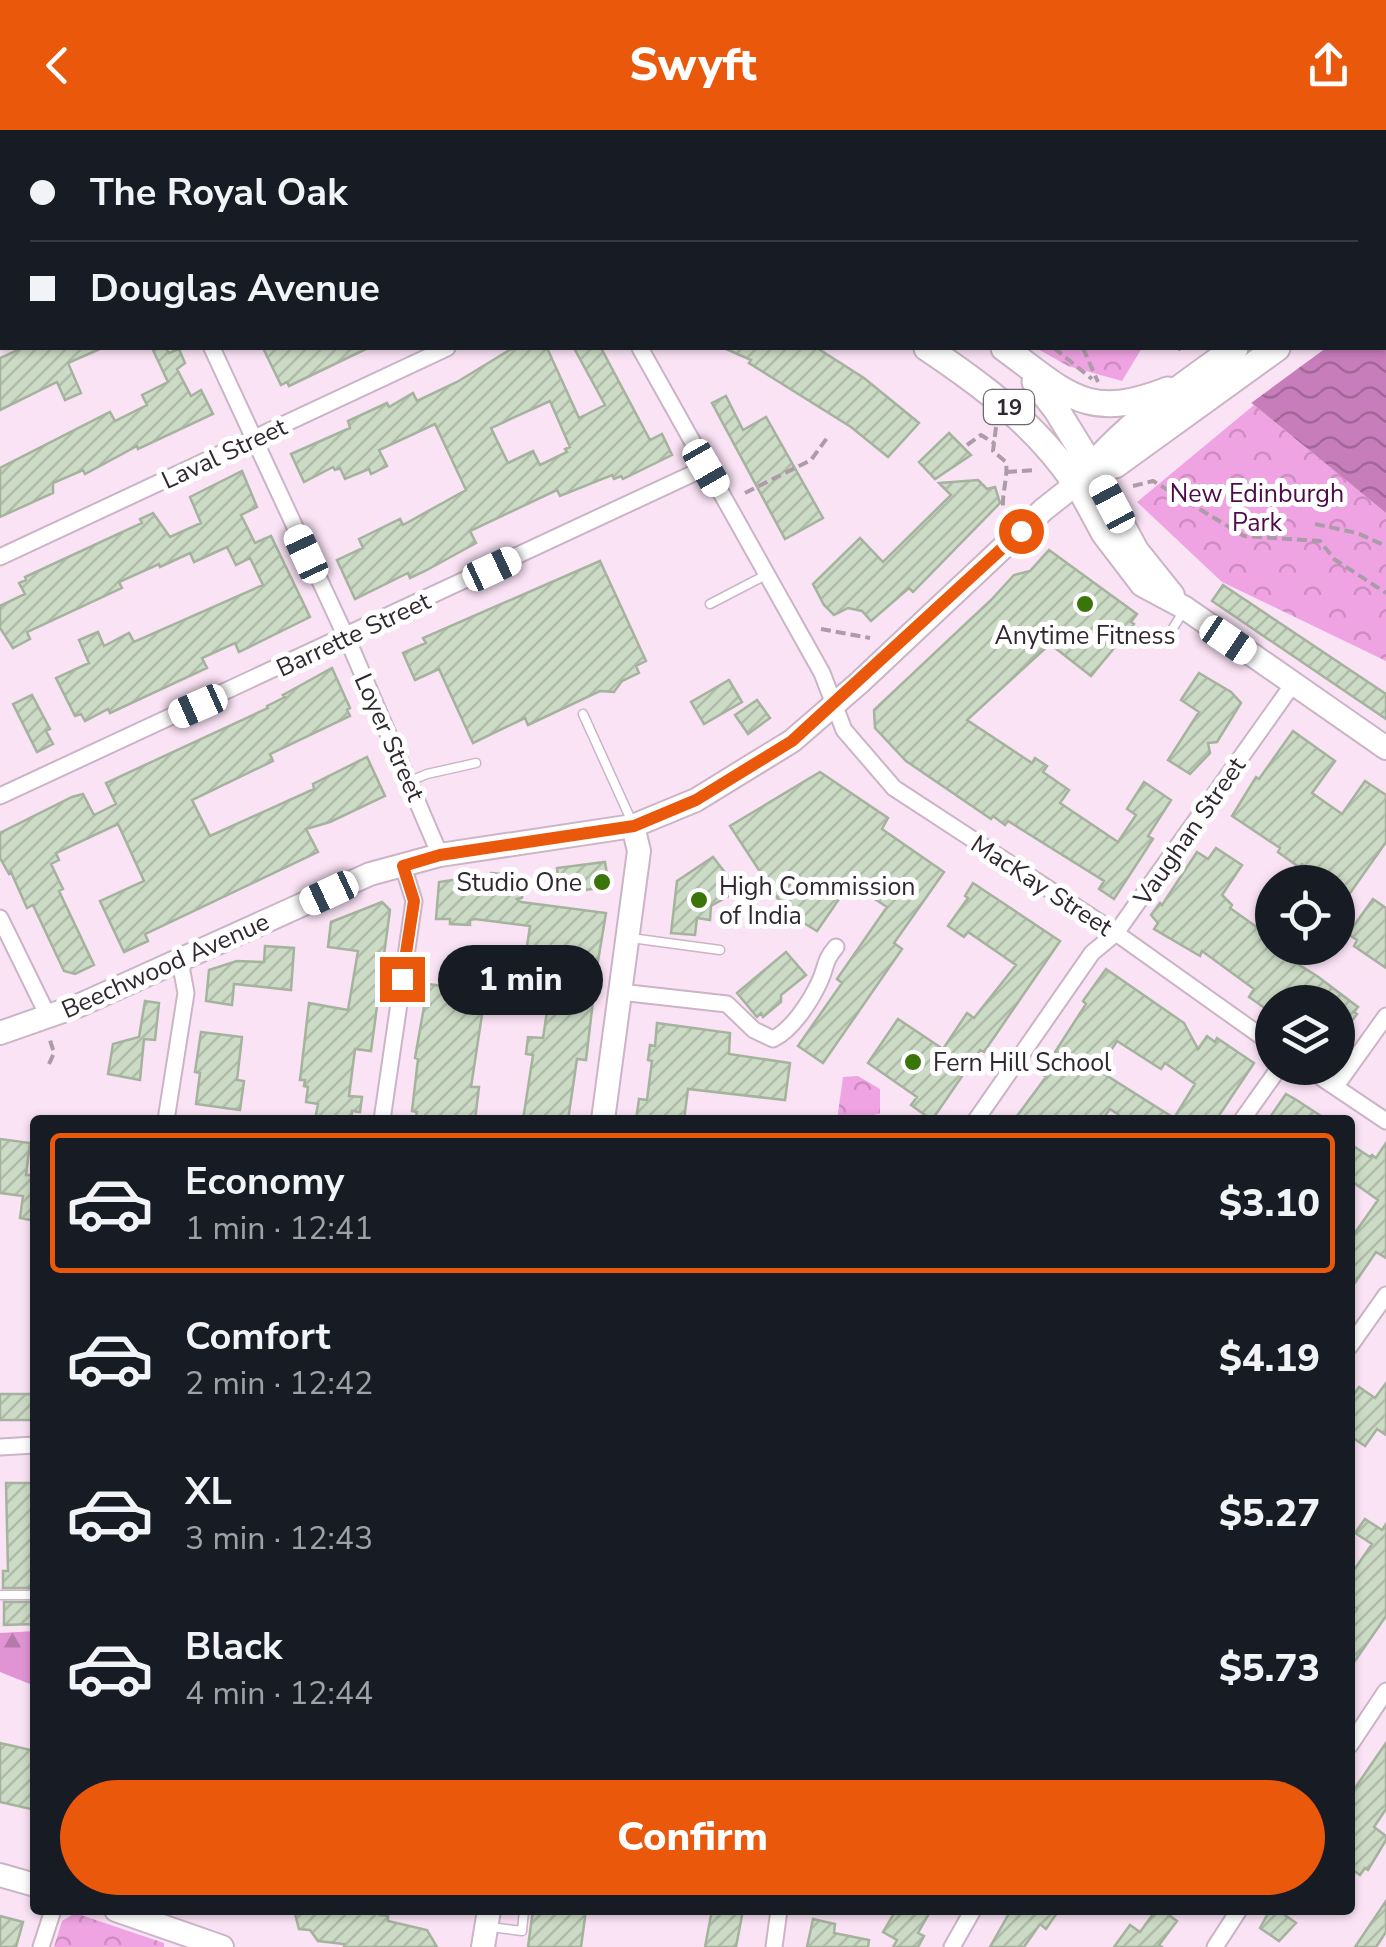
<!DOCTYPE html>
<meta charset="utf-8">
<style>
body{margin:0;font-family:"Nunito Sans",sans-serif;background:#20242c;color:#f1f3f6;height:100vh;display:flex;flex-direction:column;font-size:38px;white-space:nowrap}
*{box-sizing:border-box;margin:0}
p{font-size:32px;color:#9ea1a6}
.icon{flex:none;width:55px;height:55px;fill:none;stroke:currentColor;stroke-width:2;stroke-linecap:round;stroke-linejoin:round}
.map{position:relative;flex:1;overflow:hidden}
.details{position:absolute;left:30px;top:985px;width:1325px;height:800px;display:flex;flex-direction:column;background:#171b24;border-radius:10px;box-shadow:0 2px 8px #0004}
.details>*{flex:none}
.banner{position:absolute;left:0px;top:0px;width:1388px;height:220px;box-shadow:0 2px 8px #0004;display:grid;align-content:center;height:220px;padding:0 30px;background:#171b24}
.fabs{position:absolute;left:1255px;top:735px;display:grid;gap:20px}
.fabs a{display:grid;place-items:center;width:100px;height:100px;border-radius:50%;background:#171b24;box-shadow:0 2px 8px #0004;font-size:50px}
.end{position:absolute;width:45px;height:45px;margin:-22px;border:12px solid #ea580c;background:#fff;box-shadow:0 0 0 5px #fff}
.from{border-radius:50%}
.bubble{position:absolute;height:70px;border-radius:35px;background:#171b24;box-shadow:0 2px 8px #0004;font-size:32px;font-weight:800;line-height:70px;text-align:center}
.car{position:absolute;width:30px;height:60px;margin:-30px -15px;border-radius:12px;box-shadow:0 0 8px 2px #0007;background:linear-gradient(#fff 24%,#345 0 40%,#fff 0 76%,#345 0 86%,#fff 0)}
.banner b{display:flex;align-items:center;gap:35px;height:95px;font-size:38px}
.banner b+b{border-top:2px solid #363941}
.banner i{width:25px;height:25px;background:#f1f3f6}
ul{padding:18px 0 0;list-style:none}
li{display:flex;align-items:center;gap:30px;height:140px;margin:0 20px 15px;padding:0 10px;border:5px solid transparent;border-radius:10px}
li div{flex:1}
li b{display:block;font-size:38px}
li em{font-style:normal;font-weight:800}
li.current{border-color:#ea580c}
li>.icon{width:90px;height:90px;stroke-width:1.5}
.button{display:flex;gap:20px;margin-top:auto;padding:20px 30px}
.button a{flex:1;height:115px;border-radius:60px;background:#ea580c;color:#fff;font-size:40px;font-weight:800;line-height:115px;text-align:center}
header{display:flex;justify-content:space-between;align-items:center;height:130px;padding:0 30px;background:#ea580c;color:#fff;font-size:45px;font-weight:800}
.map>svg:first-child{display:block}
.forest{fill:url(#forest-firs)}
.park{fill:url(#park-crowns)}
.water{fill:url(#water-waves)}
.pier{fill:#fae3f5}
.building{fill:url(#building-hatch);stroke:#a5b39e;stroke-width:2.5;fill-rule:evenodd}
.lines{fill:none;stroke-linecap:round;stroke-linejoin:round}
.lane-casing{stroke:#cab4c5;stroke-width:11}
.street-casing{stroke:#cab4c5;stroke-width:19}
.secondary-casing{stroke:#cab4c5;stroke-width:26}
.primary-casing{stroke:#cab4c5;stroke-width:29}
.path{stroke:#ac9ba8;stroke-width:4;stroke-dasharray:10 5;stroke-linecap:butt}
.lane{stroke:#fff;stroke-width:8}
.street{stroke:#fff;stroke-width:15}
.secondary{stroke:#fff;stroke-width:22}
.primary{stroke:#fff;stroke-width:25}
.route{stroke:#ea580c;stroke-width:12}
.poi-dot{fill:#3a750a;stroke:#fff;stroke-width:4}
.labels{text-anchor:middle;stroke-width:10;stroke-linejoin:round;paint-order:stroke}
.shield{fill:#fff;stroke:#6e686d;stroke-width:2.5}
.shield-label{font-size:22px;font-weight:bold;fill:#30282f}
.street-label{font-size:25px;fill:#30282f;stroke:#fff}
.park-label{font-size:25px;fill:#4f0a48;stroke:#fff}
.poi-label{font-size:25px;fill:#30282f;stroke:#fff;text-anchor:start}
</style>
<header><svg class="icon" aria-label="back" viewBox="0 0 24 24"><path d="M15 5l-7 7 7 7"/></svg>Swyft<svg class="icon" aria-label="share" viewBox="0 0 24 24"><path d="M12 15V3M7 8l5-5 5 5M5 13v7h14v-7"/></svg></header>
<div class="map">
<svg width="1386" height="1817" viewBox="0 0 1386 1817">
<defs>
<pattern id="forest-firs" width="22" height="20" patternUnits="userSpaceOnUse" patternTransform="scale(2.5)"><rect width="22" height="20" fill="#e194d4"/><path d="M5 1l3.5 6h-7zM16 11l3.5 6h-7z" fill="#b779ac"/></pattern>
<pattern id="park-crowns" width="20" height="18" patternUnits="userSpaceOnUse" patternTransform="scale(2.5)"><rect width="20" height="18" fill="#efa3e2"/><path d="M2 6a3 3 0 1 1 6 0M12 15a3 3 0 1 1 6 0" fill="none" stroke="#cd8cc2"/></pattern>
<pattern id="water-waves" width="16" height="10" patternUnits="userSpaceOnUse" patternTransform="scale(2.5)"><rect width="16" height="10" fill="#c87dbb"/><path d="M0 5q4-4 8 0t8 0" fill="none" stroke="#a36698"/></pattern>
<pattern id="building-hatch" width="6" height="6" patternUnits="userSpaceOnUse" patternTransform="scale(2.5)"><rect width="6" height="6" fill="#ccdbc5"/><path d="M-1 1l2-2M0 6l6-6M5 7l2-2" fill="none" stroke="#b0bcaa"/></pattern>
</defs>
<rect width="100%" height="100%" fill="#fae3f5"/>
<path class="forest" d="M 35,1501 L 35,1556 L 0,1542 L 0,1503 Z"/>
<path class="park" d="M 1036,218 L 1142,218 L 1122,251 L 1068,236 Z
M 1254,275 L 1386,383 L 1386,531 L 1222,452 L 1137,372 Z
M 858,946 L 880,959 L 880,984 L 837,990 L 843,947 Z
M 75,1783 L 164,1813 L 164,1817 L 54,1817 L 62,1791 Z"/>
<path class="water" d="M 909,0 L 1386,0 L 1386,383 L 1254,275 L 1175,218 L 1385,218 L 1385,2 Z"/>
<path class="pier" d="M 1184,218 L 1326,218 L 1247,276 L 1175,224 Z"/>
<path class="building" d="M 22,218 L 102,218 L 68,233 L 81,263 L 65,270 L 57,252 L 0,280 L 0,228 Z
M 152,218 L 166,218 L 169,223 L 179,219 L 185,233 L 177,239 L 191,266 L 201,260 L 213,284 L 138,319 L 137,316 L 85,344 L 83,340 L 53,353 L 53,363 L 0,387 L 0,338 L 110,282 L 115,291 L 147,275 L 142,265 L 168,252 Z
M 263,218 L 368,218 L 289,256 L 287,252 L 281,255 Z
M 513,218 L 547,218 L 579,288 L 605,275 L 574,218 L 601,218 L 650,310 L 662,304 L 672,325 L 623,349 L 621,346 L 614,349 L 612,345 L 560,366 L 557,360 L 470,401 L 476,413 L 425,441 L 410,448 L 408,443 L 355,469 L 337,430 L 363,418 L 359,409 L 400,389 L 403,395 L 466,360 L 435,294 L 379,320 L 387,336 L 371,344 L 369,339 L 345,349 L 340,338 L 335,340 L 333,337 L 304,352 L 291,324 L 350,298 L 348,291 L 387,273 L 389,277 L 413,263 L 417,271 L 457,252 ZM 550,271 L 570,317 L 565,319 L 567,322 L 540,335 L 533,321 L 508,333 L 491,298 Z
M 724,218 L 817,218 L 864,248 L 919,293 L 888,327 L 851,297 L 749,233 L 751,230 Z
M 726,266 L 743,300 L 766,287 L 823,388 L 785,409 L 712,273 Z
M 949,303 L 971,325 L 935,349 L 919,332 Z
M 242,341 L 257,377 L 241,385 L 255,413 L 271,406 L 310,487 L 239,522 L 235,513 L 202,528 L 207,538 L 110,583 L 108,579 L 85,591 L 81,584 L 75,586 L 56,548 L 89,533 L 79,510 L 98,502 L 104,516 L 129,503 L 134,512 L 263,455 L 250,428 L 236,435 L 227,417 L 194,432 L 190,423 L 160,437 L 159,434 L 119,452 L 122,458 L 27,502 L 30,509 L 13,518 L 0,498 L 0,476 L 25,464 L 19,453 L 26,450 L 25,447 L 142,393 L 140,389 L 153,383 L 170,407 L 201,393 L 190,367 Z
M 978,350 L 987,359 L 995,357 L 1000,373 L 913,462 L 909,458 L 871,491 L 862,481 L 848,478 L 834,485 L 824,475 L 813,454 L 860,408 L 883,432 L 951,365 L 939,353 Z
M 1049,420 L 1137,484 L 1131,492 L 1134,494 L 1091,546 L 1050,514 L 967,590 L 1032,633 L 1035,628 L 1047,636 L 1043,642 L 1069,660 L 1060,673 L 1118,712 L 1136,685 L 1127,679 L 1144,652 L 1171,670 L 1148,706 L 1153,709 L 1114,769 L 1099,759 L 1104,751 L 1008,691 L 1005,695 L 993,686 L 991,689 L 906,631 L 875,598 L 874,580 L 991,470 L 1014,445 L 1030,441 Z
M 600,431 L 646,531 L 636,536 L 639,543 L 622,551 L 614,562 L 600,561 L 528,595 L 525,588 L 473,613 L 439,539 L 415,550 L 403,523 L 426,513 L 423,508 Z
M 1223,455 L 1386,564 L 1386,589 L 1212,471 Z
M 332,538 L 350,578 L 347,580 L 350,586 L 270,624 L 273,631 L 192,670 L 210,706 L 314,659 L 313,654 L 367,627 L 385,666 L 330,692 L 306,699 L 318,722 L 145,804 L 148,811 L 124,822 L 100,771 L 144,751 L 118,694 L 56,723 L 59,730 L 51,734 L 63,759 L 59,761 L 94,835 L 75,844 L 64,841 L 33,775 L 27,778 L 11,742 L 9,744 L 0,728 L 0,703 L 72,667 L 83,664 L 94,685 L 116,674 L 106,653 L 268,578 L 267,576 L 285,567 L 283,565 Z
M 1199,543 L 1231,562 L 1241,573 L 1217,612 L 1208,613 L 1210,623 L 1190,644 L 1168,630 L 1199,582 L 1181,570 Z
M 729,550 L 742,572 L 704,594 L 691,572 Z
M 32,565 L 50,599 L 46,601 L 53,614 L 37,622 L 13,574 Z
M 757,570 L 770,588 L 748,604 L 735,585 Z
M 1293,601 L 1335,631 L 1312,663 L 1342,684 L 1365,651 L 1386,665 L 1386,712 L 1348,766 L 1338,758 L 1338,752 L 1329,752 L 1302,734 L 1299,737 L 1278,722 L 1280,718 L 1232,686 L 1256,647 L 1259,649 Z
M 820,642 L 888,688 L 882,699 L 944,742 L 894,813 L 902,819 L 823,933 L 798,916 L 842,853 L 837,849 L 887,777 L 850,753 L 817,801 L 789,784 L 793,779 L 778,769 L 730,696 Z
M 1216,718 L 1242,735 L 1222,765 L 1232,775 L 1230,778 L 1272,808 L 1269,813 L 1272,818 L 1317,846 L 1358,877 L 1354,882 L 1357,884 L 1338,909 L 1338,872 L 1270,872 L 1266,879 L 1249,867 L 1254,859 L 1202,821 L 1200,826 L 1154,799 L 1158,793 L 1151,785 L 1160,773 L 1162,775 L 1197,722 L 1208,729 Z
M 713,727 L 733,753 L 728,756 L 734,763 L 711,776 L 710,790 L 697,788 L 695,805 L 671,803 L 677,751 Z
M 605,732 L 609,757 L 560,763 L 557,738 Z
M 491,743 L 524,746 L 522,768 L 517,769 L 521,772 L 606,783 L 596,843 L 589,842 L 588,871 L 593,871 L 586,930 L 577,929 L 568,990 L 523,990 L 533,925 L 526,924 L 528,907 L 543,908 L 548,875 L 538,874 L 545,819 L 527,816 L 530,796 L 475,789 L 470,790 L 470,795 L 450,794 L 450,789 L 436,789 L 439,752 L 479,746 L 490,748 Z
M 973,753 L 1060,811 L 984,922 L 980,920 L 932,990 L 911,975 L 917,967 L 868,933 L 898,889 L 943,919 L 967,883 L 974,888 L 1016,835 L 968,802 L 964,807 L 948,796 L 968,768 L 965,766 Z
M 1373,769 L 1386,778 L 1386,838 L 1354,816 L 1357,810 L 1348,804 Z
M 382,772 L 390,780 L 371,921 L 355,919 L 349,966 L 362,967 L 360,982 L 352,981 L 351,990 L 315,990 L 318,974 L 306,972 L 308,957 L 304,956 L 305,950 L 300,950 L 309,873 L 348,880 L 358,821 L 328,817 L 331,792 Z
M 265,816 L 294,818 L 291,860 L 234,854 L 232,875 L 206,871 L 209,840 L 237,831 L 264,832 Z
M 786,822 L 806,845 L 781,865 L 781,872 L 763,887 L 761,883 L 757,887 L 737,863 Z
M 1106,839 L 1184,893 L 1198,919 L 1207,906 L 1215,912 L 1217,908 L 1254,933 L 1216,990 L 1126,990 L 1110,979 L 1102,990 L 1014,990 L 1046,947 L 1043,945 L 1046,936 L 1086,874 L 1083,871 ZM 1117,911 L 1161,939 L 1165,933 L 1195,954 L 1174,988 L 1098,940 Z
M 428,854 L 479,861 L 476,877 L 483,878 L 471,957 L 479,957 L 475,990 L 415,990 L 417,982 L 412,981 L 418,929 L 415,928 Z
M 145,871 L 159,873 L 155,910 L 144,909 L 140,950 L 108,944 L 113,914 L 139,907 Z
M 657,893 L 730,903 L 729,924 L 790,933 L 785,970 L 688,959 L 684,990 L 636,990 L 639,969 L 647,970 L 652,931 L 648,930 L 650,915 L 655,916 Z
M 201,902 L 242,907 L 237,950 L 244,951 L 240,980 L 196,974 L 200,943 L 195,942 Z
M 1286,964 L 1295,969 L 1327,990 L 1268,990 Z
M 0,1009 L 30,1013 L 26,1045 L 35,1045 L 35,1091 L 20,1088 L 23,1066 L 0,1063 Z
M 1386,1013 L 1386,1128 L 1376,1122 L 1350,1160 L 1350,1110 L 1378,1070 L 1350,1050 L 1350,1014 L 1370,1027 L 1372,1025 L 1376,1028 Z
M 1386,1253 L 1386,1305 L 1377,1299 L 1365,1316 L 1350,1306 L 1350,1270 L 1359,1257 L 1375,1268 Z
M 0,1264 L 35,1264 L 35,1290 L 0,1290 Z
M 6,1353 L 32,1353 L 35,1458 L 3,1458 L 3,1441 L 8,1441 Z
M 1365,1389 L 1382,1400 L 1386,1394 L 1386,1486 L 1350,1538 L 1350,1488 L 1357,1479 L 1350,1474 L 1350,1446 L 1372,1414 L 1355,1403 Z
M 4,1472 L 35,1472 L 35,1494 L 4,1495 Z
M 0,1613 L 35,1621 L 35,1680 L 0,1672 Z
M 1386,1613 L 1386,1679 L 1374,1697 L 1386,1706 L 1386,1710 L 1368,1740 L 1365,1738 L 1360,1745 L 1350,1738 L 1350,1654 L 1355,1658 Z
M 1386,1771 L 1386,1802 L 1376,1817 L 1355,1817 Z
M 294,1780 L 381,1782 L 380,1785 L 388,1786 L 388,1791 L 427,1800 L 437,1817 L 344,1817 L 344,1814 L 318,1811 L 310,1800 L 299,1799 Z
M 533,1780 L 586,1780 L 581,1817 L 528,1817 Z
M 712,1780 L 743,1780 L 736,1817 L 705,1817 Z
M 896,1780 L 931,1780 L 918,1803 L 924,1806 L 918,1817 L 893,1817 L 897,1810 L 883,1802 Z
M 1011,1780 L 1059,1780 L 1046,1799 L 1040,1794 L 1024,1817 L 990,1817 Z
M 1156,1780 L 1162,1780 L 1177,1791 L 1159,1815 L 1162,1817 L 1114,1817 L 1130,1795 L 1140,1802 Z
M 1270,1780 L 1278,1780 L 1296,1793 L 1279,1811 L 1260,1798 Z
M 0,1786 L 23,1792 L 16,1817 L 0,1817 Z
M 813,1789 L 835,1794 L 834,1803 L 869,1810 L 868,1817 L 807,1817 Z"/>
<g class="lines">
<g class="lane-casing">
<path id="lane" d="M 262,0 L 275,2
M 710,474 L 766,445
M 1170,503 L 1183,482
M 583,584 L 632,692
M 410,651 L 427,644 L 476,633
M 631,808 L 720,820
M 0,1465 L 35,1465
M 491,1797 L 522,1801 L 524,1780"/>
</g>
<g class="street-casing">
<path id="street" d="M 35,0 L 48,2
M 0,184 L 2,183
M 212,218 L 353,522 L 440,725
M 640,218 L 822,543 L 844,600 L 894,658 L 1116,803 L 1272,914
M 0,427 L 447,218
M 0,666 L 705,338
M 0,788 L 48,886
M 620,862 L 727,874 L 754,900 L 773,909 C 792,900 810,872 819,853 C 827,837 823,832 836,817
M 1307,938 L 1386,991
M 1336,956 L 1386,886
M 166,990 L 186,863 L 180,831
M 382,990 L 414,771 L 403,736
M 976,990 L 1092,823 L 1116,803 L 1293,554
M 1242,990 L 1279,938
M 1350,1216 L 1386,1165
M 0,1317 L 35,1315
M 1350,1615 L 1386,1561
M 41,1817 L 53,1780
M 774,1817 L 779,1780
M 952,1817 L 973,1780
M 1215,1817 L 1239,1780"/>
</g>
<g class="secondary-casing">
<path id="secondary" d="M 1093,339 L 1137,420 L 1173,465
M 0,903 L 80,875 L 370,744 L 440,725 L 633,696 L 696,670 L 792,611 L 859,553 L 1043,380 L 1076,354 L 1103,404 L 1142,455 L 1185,478 L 1386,618
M 603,990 L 639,721 L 633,696
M 0,1745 L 35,1755
M 116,1780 L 222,1817
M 483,1817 L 489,1780"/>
</g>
<g class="primary-casing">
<path id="primary" d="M 571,0 L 575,2
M 644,0 L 649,2
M 1385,104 L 1386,103
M 1385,136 L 1386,135
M 927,218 C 985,257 1036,295 1076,354 C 1088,343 1096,331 1107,320 C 1145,281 1191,250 1235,218
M 1004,218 C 1067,264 1087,292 1168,260
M 1035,252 L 1056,279 L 1093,339
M 1095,339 L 1115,335 L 1277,218"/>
</g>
<path class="path" d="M 696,0 L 700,2
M 1054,218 L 1092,249
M 1083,218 L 1098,252
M 996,297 L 993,321 L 1006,332 C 1008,348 1002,361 1003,380
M 967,315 L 981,305 L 994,313
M 1007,342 L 1037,340
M 1133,356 L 1153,351 L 1244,406 L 1320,411 L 1334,429 L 1386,463
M 745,363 L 811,330 L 827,308
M 1315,394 L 1357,403 L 1386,416
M 821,499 L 870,508
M 49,934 L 54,923 L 49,907"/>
<use href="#lane" class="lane"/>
<use href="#street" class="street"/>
<use href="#secondary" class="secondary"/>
<use href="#primary" class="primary"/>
</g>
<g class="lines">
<path class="route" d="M 402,849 L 414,771 L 403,736 L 440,725 L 634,696 L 696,670 L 792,611 L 1021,401"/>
</g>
<g class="poi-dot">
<circle cx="1085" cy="474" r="10"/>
<circle cx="602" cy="752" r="10"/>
<circle cx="699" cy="770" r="10"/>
<circle cx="913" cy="932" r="10"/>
</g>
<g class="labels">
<rect class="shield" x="984" y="260" width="50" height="34" rx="8"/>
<g class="shield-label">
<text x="1009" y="285">19</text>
</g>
<g class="street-label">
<text transform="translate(224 323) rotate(-25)" y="9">Laval Street</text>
<text transform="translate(353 504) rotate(-25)" y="9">Barrette Street</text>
<text transform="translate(390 607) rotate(66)" y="9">Loyer Street</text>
<text transform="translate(1189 701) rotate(-55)" y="9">Vaughan Street</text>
<text transform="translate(1042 755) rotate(33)" y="9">MacKay Street</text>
<text transform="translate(165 835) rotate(-24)" y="9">Beechwood Avenue</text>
</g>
<g class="park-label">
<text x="1257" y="372">New Edinburgh<tspan x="1257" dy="29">Park</tspan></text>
</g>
<g class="poi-label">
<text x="1085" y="514" text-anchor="middle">Anytime Fitness</text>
<text x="582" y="761" text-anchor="end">Studio One</text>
<text x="719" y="765">High Commission<tspan x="719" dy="29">of India</tspan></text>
<text x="933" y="941">Fern Hill School</text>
</g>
</g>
</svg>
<div class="fabs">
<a><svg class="icon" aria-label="locate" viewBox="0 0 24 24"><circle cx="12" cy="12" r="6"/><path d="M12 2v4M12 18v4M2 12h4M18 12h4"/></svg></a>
<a><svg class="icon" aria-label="layers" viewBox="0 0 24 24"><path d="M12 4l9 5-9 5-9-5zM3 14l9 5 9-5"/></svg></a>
</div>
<i class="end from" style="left:1021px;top:401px"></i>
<i class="end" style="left:402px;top:849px"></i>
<div class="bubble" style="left:438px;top:815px;width:165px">1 min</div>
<i class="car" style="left:706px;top:338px;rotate:150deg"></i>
<i class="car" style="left:1112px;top:374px;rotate:332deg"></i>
<i class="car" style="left:306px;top:424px;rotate:335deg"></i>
<i class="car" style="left:492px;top:439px;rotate:65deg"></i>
<i class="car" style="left:1228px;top:510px;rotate:124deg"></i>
<i class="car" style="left:198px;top:576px;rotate:246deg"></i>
<i class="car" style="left:329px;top:763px;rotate:245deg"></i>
<div class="banner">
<b><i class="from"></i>The Royal Oak</b>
<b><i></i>Douglas Avenue</b>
</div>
<section class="details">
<ul>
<li class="current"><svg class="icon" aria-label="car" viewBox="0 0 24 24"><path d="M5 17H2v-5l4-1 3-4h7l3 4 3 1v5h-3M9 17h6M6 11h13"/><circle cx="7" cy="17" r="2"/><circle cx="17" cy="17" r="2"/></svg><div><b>Economy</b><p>1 min · 12:41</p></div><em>$3.10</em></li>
<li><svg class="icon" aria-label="car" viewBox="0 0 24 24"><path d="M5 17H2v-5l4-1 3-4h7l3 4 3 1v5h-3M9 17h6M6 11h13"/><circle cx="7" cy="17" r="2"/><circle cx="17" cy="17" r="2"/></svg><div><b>Comfort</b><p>2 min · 12:42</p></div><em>$4.19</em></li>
<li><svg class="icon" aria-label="car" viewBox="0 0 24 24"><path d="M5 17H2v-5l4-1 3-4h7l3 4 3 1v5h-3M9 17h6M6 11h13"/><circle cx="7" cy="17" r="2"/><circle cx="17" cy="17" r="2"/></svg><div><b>XL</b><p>3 min · 12:43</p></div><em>$5.27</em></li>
<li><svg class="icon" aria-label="car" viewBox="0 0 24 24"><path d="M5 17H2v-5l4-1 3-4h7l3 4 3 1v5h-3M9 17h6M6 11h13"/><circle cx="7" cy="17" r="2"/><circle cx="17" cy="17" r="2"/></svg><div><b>Black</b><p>4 min · 12:44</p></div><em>$5.73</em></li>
</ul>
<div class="button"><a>Confirm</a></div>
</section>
</div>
